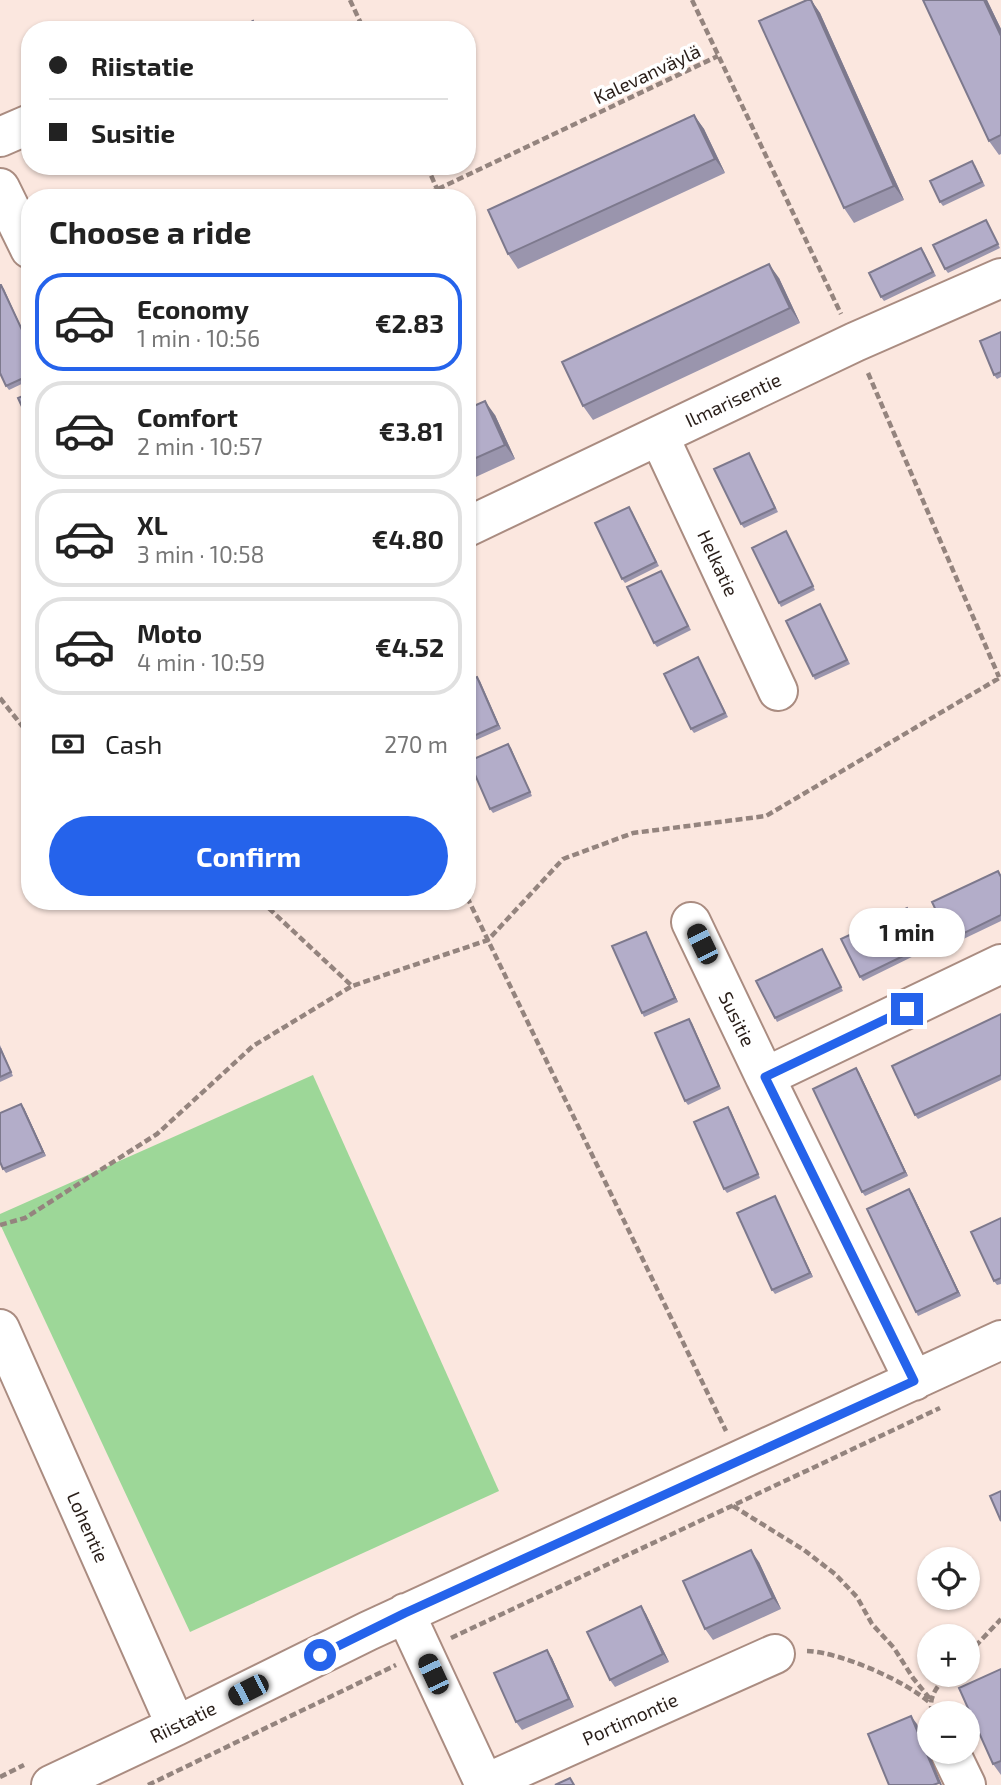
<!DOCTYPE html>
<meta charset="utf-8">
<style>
body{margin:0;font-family:"Exo 2",sans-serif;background:#f6f6f6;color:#222;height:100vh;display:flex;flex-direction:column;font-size:26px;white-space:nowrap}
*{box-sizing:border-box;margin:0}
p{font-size:23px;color:#767676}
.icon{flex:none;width:38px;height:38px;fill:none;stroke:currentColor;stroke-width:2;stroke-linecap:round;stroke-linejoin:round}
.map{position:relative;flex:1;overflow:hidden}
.details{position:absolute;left:21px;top:189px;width:455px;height:721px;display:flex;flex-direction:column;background:#fff;border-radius:28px;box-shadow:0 2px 5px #0004}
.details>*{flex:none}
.banner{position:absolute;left:21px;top:21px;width:455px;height:154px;border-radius:28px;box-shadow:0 2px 5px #0004;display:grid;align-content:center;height:154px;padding:0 28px;background:#fff}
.controls{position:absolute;left:917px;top:1547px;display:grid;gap:14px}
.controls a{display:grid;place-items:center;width:63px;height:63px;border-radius:50%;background:#fff;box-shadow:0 2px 5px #0004;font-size:35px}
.end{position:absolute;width:32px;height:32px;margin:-16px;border:9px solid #2563eb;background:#fff;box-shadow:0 0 0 4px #fff}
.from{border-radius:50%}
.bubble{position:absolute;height:49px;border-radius:24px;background:#fff;box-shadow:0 2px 5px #0004;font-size:23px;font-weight:700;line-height:49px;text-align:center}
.car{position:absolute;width:21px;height:42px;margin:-21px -10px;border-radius:9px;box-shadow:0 0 5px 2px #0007;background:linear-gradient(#222 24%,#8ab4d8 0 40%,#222 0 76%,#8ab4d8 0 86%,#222 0)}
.banner b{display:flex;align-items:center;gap:24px;height:66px;font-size:26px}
.banner b+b{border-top:2px solid #e0e0e0}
.banner i{width:18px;height:18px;background:#222}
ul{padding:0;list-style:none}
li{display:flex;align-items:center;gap:21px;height:98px;margin:0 14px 10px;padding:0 14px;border:4px solid #e0e0e0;border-radius:28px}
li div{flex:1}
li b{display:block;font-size:26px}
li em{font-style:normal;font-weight:700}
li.active{border-color:#2563eb}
li>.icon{width:63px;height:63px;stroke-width:1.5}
h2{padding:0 28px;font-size:32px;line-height:84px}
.pay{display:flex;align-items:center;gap:18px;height:77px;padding:0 28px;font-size:26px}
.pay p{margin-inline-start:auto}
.primary-button{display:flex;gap:14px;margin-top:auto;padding:14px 28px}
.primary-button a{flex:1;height:80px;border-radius:42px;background:#2563eb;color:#fff;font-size:28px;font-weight:700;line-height:80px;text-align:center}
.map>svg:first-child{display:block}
.green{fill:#9dd798}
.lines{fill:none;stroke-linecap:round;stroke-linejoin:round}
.minor-casing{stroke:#aa8c81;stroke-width:42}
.path{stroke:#94847e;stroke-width:4.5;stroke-dasharray:7 3.5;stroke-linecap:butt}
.minor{stroke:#fff;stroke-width:38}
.wall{fill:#9a95ad}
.shaded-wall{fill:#7d798d}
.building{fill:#b3adc9;stroke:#7d798d;stroke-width:2}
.route{stroke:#2563eb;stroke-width:9}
.labels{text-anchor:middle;stroke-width:7;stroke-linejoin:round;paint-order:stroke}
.street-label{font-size:19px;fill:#291e19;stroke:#fff}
</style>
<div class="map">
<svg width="1001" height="1785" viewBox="0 0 1001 1785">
<rect width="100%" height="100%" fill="#fbe7df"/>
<path class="green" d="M 313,1075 L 499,1491 L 190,1632 L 0,1224 L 0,1214 Z"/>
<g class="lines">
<g class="minor-casing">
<path id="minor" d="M 0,137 L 30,124
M 0,188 L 30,249
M 659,436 L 778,691
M 467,527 L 855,342 L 1001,278
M 691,922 L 765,1077
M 0,1329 L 176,1726
M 914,1381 L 765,1077 L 1001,964
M 405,1613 L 485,1785
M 950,1752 L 966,1785
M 484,1784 L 775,1654
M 51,1785 L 176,1726 L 368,1631 L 1001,1340"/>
</g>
<path class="path" d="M 350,0 L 364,30
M 692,0 L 841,314
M 427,166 L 437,189
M 419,198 L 718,56
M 868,373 L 999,677
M 0,698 L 30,736
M 467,897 L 726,1431
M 261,901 L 352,986 L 488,940 L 563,859 L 633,833 L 766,816 L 1001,677
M 0,1225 L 25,1218 L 157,1134 L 253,1046 L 352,986
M 733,1506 L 804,1550 L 835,1574 L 857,1597 L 872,1624 L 894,1648 L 913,1678 L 931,1700
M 451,1638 L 940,1408
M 807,1651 C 840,1652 906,1681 930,1703
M 968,1654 L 1001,1619
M 932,1713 C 928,1697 937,1686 948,1675
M 0,1777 L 24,1765
M 148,1785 L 396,1665"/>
<use href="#minor" class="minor"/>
</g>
<path class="wall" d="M 811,0 L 820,13 L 904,200 L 854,223 L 844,208 Z
M 923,0 L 987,0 L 1001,29 L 1001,154 L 999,155 L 989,141 Z
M 694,115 L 704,129 L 725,173 L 518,269 L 508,254 Z
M 975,165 L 985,186 L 943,206 L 940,202 Z
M 986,220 L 1000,248 L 948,273 L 945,269 Z
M 924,252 L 936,276 L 884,301 L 881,297 Z
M 779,278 L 800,323 L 593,420 L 583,406 Z
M 1,285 L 30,345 L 30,380 L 9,390 L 6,386 Z
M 1001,332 L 1001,377 L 997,379 L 994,375 Z
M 467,409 L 495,415 L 515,459 L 467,481 Z
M 751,456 L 778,512 L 744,528 L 741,524 Z
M 632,511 L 659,566 L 625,583 L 622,579 Z
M 786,531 L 815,590 L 781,607 L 779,603 Z
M 661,571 L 691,630 L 657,647 L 654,643 Z
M 820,604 L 850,664 L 815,680 L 813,676 Z
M 698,657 L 728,717 L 694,733 L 691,729 Z
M 477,677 L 501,729 L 467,744 L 467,681 Z
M 508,744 L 532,796 L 493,813 L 490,809 Z
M 998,871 L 1001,875 L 1001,921 L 953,944 L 950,940 Z
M 907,908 L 928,949 L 863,981 L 860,977 Z
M 646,932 L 678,1002 L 644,1017 L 642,1013 Z
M 822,949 L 843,991 L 777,1022 L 775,1018 Z
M 1001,1014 L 1001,1080 L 918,1119 L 915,1115 Z
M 689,1019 L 721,1089 L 688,1105 L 685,1101 Z
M 0,1045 L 13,1076 L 0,1082 Z
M 856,1068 L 908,1176 L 865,1196 L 862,1192 Z
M 728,1107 L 760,1178 L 727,1193 L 724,1189 Z
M 24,1108 L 46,1156 L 6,1173 L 3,1169 Z
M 912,1193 L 961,1296 L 918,1316 L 916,1312 Z
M 777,1200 L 813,1277 L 775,1294 L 772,1290 Z
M 1001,1218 L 1001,1284 L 997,1285 L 994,1281 Z
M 759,1562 L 781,1609 L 713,1640 L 705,1629 Z
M 641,1606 L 646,1614 L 669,1662 L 615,1687 L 610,1680 Z
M 547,1650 L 552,1658 L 574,1707 L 522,1730 L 516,1722 Z
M 1001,1669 L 1001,1775 L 993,1764 Z"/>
<path class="shaded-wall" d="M 811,0 L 820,13 L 904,200 L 894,186 Z
M 984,0 L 987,0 L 1001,29 L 1001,36 Z
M 694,115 L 704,129 L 725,173 L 715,159 Z
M 769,264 L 779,278 L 800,323 L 790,308 Z
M 1,285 L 4,289 L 30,347 Z
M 485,401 L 495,415 L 515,459 L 505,445 Z
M 477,677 L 480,681 L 501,729 L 498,725 Z
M 508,744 L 511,748 L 532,796 L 530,792 Z
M 646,932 L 648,936 L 678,1002 L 675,998 Z
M 689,1019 L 692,1023 L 721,1089 L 719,1086 Z
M 856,1068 L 859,1072 L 908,1176 L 905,1172 Z
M 21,1104 L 24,1108 L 46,1156 L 43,1152 Z
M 728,1107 L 731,1111 L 760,1178 L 758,1174 Z
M 909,1189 L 912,1193 L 961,1296 L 958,1292 Z
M 775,1196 L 777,1200 L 813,1277 L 810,1273 Z
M 751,1550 L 759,1562 L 781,1609 L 773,1598 Z
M 641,1606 L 646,1614 L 669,1662 L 663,1654 Z
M 547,1650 L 552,1658 L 574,1707 L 569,1699 Z
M 911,1716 L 917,1724 L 942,1785 L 940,1785 L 939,1783 Z"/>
<path class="building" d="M 807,0 L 811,0 L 894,186 L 844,208 L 759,21 Z
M 923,0 L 984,0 L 1001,36 L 1001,135 L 989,141 Z
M 253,21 L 257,30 L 236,30 Z
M 694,115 L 715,159 L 508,254 L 488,210 Z
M 972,161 L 982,182 L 940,202 L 930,181 Z
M 986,220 L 998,244 L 945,269 L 933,245 Z
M 921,248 L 933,272 L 881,297 L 869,273 Z
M 769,264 L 790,308 L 583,406 L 562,362 Z
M 0,285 L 1,285 L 30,347 L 30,375 L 6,386 L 0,373 Z
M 1001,332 L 1001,372 L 994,375 L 980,341 Z
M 30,393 L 30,424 L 18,398 Z
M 485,401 L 505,445 L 467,462 L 467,409 Z
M 749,453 L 775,508 L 741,524 L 714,469 Z
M 629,507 L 656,562 L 622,579 L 595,523 Z
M 786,531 L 813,586 L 779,603 L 752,548 Z
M 661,571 L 688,626 L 654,643 L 627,587 Z
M 820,604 L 847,660 L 813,676 L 786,621 Z
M 698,657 L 725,713 L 691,729 L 664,674 Z
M 477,677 L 498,725 L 467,739 L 467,681 Z
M 508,744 L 530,792 L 490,809 L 469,761 Z
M 998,871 L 1001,877 L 1001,915 L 950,940 L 932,902 Z
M 907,908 L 926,945 L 860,977 L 841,939 Z
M 646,932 L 675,998 L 642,1013 L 612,946 Z
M 822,949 L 841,987 L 775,1018 L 756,981 Z
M 1001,1014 L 1001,1075 L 915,1115 L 892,1066 Z
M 689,1019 L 719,1086 L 685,1101 L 655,1033 Z
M 0,1048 L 11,1072 L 0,1077 Z
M 856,1068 L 905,1172 L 862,1192 L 813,1089 Z
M 21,1104 L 43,1152 L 3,1169 L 0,1162 L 0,1113 Z
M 728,1107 L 758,1174 L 724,1189 L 694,1122 Z
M 909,1189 L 958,1292 L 916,1312 L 867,1209 Z
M 775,1196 L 810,1273 L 772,1290 L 737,1213 Z
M 1001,1218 L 1001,1278 L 994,1281 L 971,1232 Z
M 1001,1491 L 1001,1521 L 990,1496 Z
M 751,1550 L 773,1598 L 705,1629 L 683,1581 Z
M 641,1606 L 663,1654 L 610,1680 L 587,1632 Z
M 547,1650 L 569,1699 L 516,1722 L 494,1673 Z
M 1001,1669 L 1001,1761 L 993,1764 L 959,1688 Z
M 911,1716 L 939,1783 L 933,1785 L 889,1785 L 868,1734 Z
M 570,1778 L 574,1785 L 555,1785 Z"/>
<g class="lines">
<path class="route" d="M 320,1655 L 405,1613 L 914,1381 L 765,1077 L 907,1009"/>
</g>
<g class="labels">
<g class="street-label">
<text transform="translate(647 74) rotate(-25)" y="7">Kalevanväylä</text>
<text transform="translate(733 400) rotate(-25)" y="7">Ilmarisentie</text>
<text transform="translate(718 563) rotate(65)" y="7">Helkatie</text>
<text transform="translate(737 1019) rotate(64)" y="7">Susitie</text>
<text transform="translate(88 1527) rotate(66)" y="7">Lohentie</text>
<text transform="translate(630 1719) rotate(-24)" y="7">Portimontie</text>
<text transform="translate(183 1722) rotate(-26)" y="7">Riistatie</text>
</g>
</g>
</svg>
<div class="controls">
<a><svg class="icon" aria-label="locate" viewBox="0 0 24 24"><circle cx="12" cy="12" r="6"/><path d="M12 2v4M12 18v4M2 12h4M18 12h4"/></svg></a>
<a>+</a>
<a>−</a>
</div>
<i class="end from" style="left:320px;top:1655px"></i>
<i class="end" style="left:907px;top:1009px"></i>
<div class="bubble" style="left:849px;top:908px;width:116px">1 min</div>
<i class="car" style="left:702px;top:944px;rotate:334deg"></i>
<i class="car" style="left:433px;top:1674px;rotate:335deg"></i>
<i class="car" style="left:248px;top:1690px;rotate:243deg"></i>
<div class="banner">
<b><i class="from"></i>Riistatie</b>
<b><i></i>Susitie</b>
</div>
<section class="details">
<h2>Choose a ride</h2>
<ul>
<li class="active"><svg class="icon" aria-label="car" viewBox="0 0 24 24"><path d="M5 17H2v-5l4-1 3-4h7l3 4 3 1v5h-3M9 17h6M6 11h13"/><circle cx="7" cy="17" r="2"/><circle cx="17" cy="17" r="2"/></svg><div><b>Economy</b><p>1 min · 10:56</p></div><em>€2.83</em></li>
<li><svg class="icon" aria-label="car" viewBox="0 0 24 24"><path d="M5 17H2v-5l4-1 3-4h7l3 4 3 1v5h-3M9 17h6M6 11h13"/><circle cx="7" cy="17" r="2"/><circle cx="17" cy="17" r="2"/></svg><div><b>Comfort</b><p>2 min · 10:57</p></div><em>€3.81</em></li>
<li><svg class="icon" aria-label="car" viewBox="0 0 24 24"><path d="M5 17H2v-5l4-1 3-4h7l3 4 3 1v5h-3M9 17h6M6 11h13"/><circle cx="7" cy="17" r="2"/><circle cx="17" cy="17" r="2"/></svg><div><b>XL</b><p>3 min · 10:58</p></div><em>€4.80</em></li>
<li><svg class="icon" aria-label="car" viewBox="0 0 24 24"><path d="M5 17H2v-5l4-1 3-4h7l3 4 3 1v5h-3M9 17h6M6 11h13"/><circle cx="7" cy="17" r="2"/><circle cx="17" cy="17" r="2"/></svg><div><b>Moto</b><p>4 min · 10:59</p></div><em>€4.52</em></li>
</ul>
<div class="pay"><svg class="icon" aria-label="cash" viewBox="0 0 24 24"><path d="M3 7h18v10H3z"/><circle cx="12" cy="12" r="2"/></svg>Cash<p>270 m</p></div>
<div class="primary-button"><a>Confirm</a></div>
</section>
</div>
